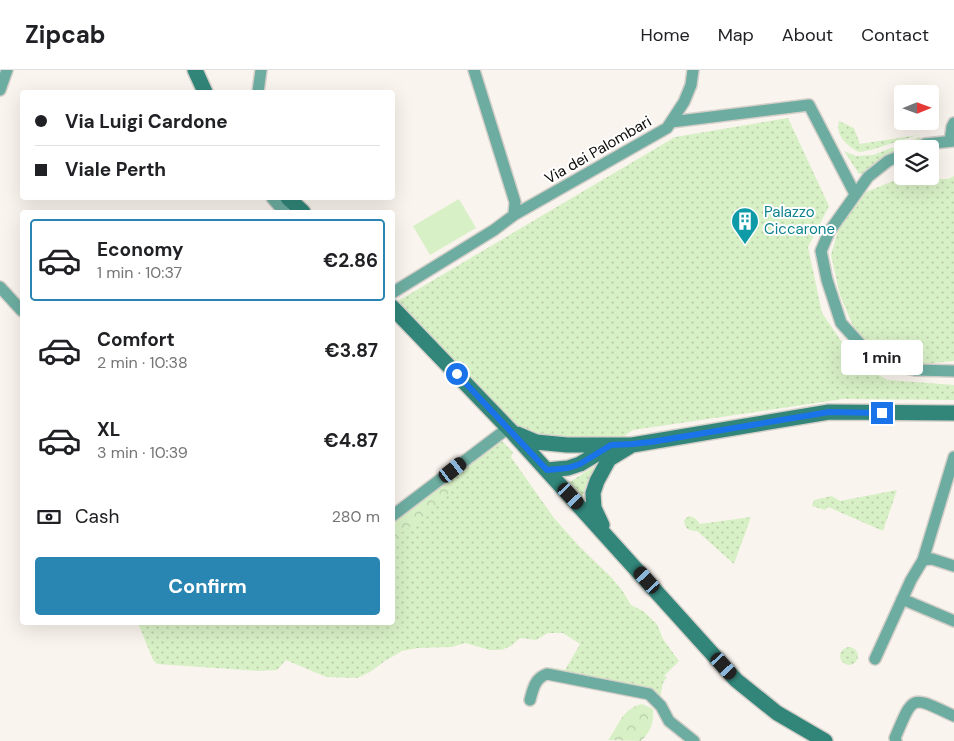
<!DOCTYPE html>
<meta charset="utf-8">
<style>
body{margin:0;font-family:"DM Sans",sans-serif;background:#f2f2f2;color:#202124;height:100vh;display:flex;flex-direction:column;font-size:19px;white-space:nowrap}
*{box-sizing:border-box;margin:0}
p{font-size:16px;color:#757577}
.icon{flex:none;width:28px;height:28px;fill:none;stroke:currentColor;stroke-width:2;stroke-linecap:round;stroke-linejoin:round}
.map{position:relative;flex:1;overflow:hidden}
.drawer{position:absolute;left:20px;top:140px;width:375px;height:415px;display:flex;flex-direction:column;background:#fff;border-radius:5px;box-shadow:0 5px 20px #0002}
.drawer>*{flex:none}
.guide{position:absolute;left:20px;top:20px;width:375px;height:110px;border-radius:5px;box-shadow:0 5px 20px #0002;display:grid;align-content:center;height:110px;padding:0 15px;background:#fff}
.needle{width:32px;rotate:89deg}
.fabs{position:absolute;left:894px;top:15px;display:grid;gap:10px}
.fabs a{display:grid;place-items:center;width:45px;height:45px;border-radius:5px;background:#fff;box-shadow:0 5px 20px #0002;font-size:25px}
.end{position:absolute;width:22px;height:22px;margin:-11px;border:6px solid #1a73e8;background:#fff;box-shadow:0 0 0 2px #fff}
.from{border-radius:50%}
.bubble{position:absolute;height:35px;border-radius:5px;background:#fff;box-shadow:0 5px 20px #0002;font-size:16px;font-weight:700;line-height:35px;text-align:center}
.car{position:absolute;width:15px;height:30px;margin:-15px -8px;border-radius:6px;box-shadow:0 0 4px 1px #0007;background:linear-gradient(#222 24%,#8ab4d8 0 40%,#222 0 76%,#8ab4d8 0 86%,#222 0)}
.guide b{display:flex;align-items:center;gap:18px;height:48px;font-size:19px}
.guide b+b{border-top:1px solid #e0e0e0}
.guide i{width:12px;height:12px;background:#202124}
ul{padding:9px 0 0;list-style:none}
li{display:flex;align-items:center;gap:15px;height:82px;margin:0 10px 8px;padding:0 5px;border:2px solid transparent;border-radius:5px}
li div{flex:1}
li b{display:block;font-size:19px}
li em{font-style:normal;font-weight:700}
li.active{border-color:#2985b2}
li>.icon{width:45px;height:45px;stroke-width:1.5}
.pay{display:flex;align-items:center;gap:12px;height:55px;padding:0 15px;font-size:19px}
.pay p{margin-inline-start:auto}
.action{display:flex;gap:10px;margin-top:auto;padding:10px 15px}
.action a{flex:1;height:58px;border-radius:5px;background:#2985b2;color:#fff;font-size:20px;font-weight:700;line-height:58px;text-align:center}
header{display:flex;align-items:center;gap:30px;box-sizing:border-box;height:70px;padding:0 25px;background:#fff;border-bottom:1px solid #e0e0e0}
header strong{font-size:24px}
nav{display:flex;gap:28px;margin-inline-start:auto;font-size:18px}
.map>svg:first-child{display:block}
.grass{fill:url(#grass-dots)}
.forest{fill:url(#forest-crowns)}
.pitch{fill:#d8f0c6}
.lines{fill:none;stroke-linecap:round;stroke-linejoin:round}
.street-casing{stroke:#d4cfc9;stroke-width:14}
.secondary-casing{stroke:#d4cfc9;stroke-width:18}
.street{stroke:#6dada1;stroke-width:11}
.secondary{stroke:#318579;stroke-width:15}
.route{stroke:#1a73e8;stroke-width:6}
.labels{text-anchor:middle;stroke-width:4;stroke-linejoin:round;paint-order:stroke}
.street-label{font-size:15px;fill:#0d0b09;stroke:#fff}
.culture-label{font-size:15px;fill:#0d838f;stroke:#fff;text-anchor:start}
</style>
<header>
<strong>Zipcab</strong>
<nav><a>Home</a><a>Map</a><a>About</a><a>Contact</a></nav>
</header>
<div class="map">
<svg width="954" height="671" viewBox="0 0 954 671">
<defs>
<pattern id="grass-dots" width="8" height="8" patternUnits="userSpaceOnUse" patternTransform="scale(1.25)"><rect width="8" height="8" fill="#d8f0c6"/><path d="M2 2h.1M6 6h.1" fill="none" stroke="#b8cca9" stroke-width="1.8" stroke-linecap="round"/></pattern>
<pattern id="forest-crowns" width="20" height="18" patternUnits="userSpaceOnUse" patternTransform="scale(1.25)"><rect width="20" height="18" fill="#d8f0c6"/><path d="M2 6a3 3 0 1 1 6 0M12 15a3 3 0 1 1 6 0" fill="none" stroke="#b8cca9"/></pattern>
</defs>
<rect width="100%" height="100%" fill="#faf4ee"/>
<path class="grass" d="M 788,48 L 829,136 L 808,177 L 822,243 L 850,284 L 868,300 L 888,310 L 954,315 L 954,330 L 843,329 L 633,360 L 611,375 L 521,366 L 398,231 L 675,67 Z
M 839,51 L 854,58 L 860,74 L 918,65 L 871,80 L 859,82 C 848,76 835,67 839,51 Z
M 920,67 L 921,70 C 915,76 911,79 902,79 L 902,83 L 864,103 L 859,104 L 844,81 L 856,86 L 873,85 Z
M 954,106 L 954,291 L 914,295 L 878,283 L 856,263 L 840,225 L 831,185 L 839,157 L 866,122 L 898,109 L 948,109 Z
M 500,369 L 513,382 L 511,387 L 554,448 L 579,476 L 611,507 L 622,520 L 631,535 L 643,541 L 657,554 L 663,569 L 679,591 L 664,606 L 667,607 L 663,613 L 660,628 L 549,602 L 550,597 L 565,600 L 580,574 L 563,563 L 548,563 L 536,570 L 520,568 L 511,576 L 501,580 L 490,580 L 465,573 L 452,577 L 418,578 L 402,581 L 385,591 L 370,602 L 357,608 L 326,607 L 286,590 L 277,600 L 259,601 L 157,594 L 153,590 L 138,553 L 392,552 L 393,471 L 398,465 L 446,426 L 451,421 L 451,406 Z
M 600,393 C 589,407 582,418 583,435 L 568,413 Z
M 897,420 L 883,461 L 828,437 L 825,440 L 812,436 L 814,430 L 832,426 L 840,431 Z
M 690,446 L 696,449 L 700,454 L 751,447 L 734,494 L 697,461 C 689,461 685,459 684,451 L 686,448 Z
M840 586a9 9 0 1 1 18 0a9 9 0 1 1-18 0Z"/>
<path class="forest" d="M 451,406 C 453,409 455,413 454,417 C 451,425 407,460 398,465 L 393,471 L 393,449 Z
M 642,634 L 653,639 C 654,652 651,662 641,671 L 608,670 C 620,655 621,639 642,634 Z"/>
<path class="pitch" d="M 459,129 L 476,158 L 430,185 L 413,156 Z"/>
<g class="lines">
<g class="street-casing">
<path id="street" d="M 0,20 L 7,0
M 258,22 L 261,0
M 671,52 L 809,35 L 855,124
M 950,71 L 952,57 L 954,53
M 916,79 L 925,74 L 954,71
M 902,85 L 888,91 L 868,107 L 829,162 L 821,181 L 827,210 L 841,253 L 874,289 L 915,300 L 954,301
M 272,128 L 284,142
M 514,145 L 667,58 L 684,32 L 691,15 L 693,0
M 0,217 L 22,241
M 392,223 L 494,160 L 514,145 L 515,132 L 474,0
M 392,446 L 508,358
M 923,490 L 954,387
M 902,529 L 954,551
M 875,589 L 911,510 L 923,490 L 932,489 L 954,496
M 530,630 C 533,619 535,608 547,604 L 649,624 L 661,636 L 669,651 L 694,671
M 896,671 L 895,668 C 914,623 911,626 954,646"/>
</g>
<g class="secondary-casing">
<path id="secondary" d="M 195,0 L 205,22
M 288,128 L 303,142
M 392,237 L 513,363 L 736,610 L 777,643 L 825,671
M 517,364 L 536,372 L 567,375 L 632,375 L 829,342 L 954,343
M 547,400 L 568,398 L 580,394 L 610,376
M 602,455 L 594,438 L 593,423 L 597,411 L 609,389 L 632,375"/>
</g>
<use href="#street" class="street"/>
<use href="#secondary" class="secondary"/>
</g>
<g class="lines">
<path class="route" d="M 457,304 L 547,400 L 568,398 L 580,394 L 611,375 L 632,374 L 651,372 L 829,342 L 882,343"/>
</g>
<defs>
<g id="building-pin" transform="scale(1.4375)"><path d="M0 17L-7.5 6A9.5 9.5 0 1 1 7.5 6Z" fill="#0f9aa8" stroke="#fff"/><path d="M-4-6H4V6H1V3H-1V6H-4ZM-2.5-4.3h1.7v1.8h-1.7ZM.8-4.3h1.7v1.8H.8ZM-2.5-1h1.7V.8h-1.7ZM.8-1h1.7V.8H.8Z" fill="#fff"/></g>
</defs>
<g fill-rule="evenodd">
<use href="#building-pin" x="745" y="151"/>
</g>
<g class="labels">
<g class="street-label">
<text transform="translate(598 80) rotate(-30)" y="5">Via dei Palombari</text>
</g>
<g class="culture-label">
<text x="764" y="147">Palazzo<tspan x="764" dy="17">Ciccarone</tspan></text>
</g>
</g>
</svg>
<div class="fabs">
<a><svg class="needle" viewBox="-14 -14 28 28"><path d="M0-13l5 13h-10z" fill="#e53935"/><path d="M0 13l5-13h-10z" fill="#757577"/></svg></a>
<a><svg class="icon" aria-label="layers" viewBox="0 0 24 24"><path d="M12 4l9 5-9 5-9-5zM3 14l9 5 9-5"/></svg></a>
</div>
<i class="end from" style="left:457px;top:304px"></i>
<i class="end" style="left:882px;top:343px"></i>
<div class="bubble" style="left:841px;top:270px;width:82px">1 min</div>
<i class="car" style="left:453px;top:400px;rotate:52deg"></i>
<i class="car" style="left:571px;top:426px;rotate:137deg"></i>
<i class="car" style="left:647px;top:510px;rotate:318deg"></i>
<i class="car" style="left:724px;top:596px;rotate:138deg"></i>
<div class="guide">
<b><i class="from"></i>Via Luigi Cardone</b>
<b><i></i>Viale Perth</b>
</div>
<section class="drawer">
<ul>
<li class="active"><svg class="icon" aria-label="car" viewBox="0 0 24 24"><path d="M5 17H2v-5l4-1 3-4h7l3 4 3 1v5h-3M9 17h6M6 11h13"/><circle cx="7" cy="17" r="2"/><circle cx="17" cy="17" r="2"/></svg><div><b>Economy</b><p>1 min · 10:37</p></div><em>€2.86</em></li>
<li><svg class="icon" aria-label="car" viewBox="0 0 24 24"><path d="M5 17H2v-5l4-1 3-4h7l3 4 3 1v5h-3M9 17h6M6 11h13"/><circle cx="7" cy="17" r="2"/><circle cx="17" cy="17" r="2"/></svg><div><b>Comfort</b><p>2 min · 10:38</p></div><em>€3.87</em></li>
<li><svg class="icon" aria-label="car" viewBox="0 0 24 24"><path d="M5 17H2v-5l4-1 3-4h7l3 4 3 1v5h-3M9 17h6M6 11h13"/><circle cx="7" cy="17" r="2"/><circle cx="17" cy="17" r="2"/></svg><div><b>XL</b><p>3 min · 10:39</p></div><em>€4.87</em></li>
</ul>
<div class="pay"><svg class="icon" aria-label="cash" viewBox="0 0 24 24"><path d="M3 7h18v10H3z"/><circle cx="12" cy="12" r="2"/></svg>Cash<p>280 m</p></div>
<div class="action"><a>Confirm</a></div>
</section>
</div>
